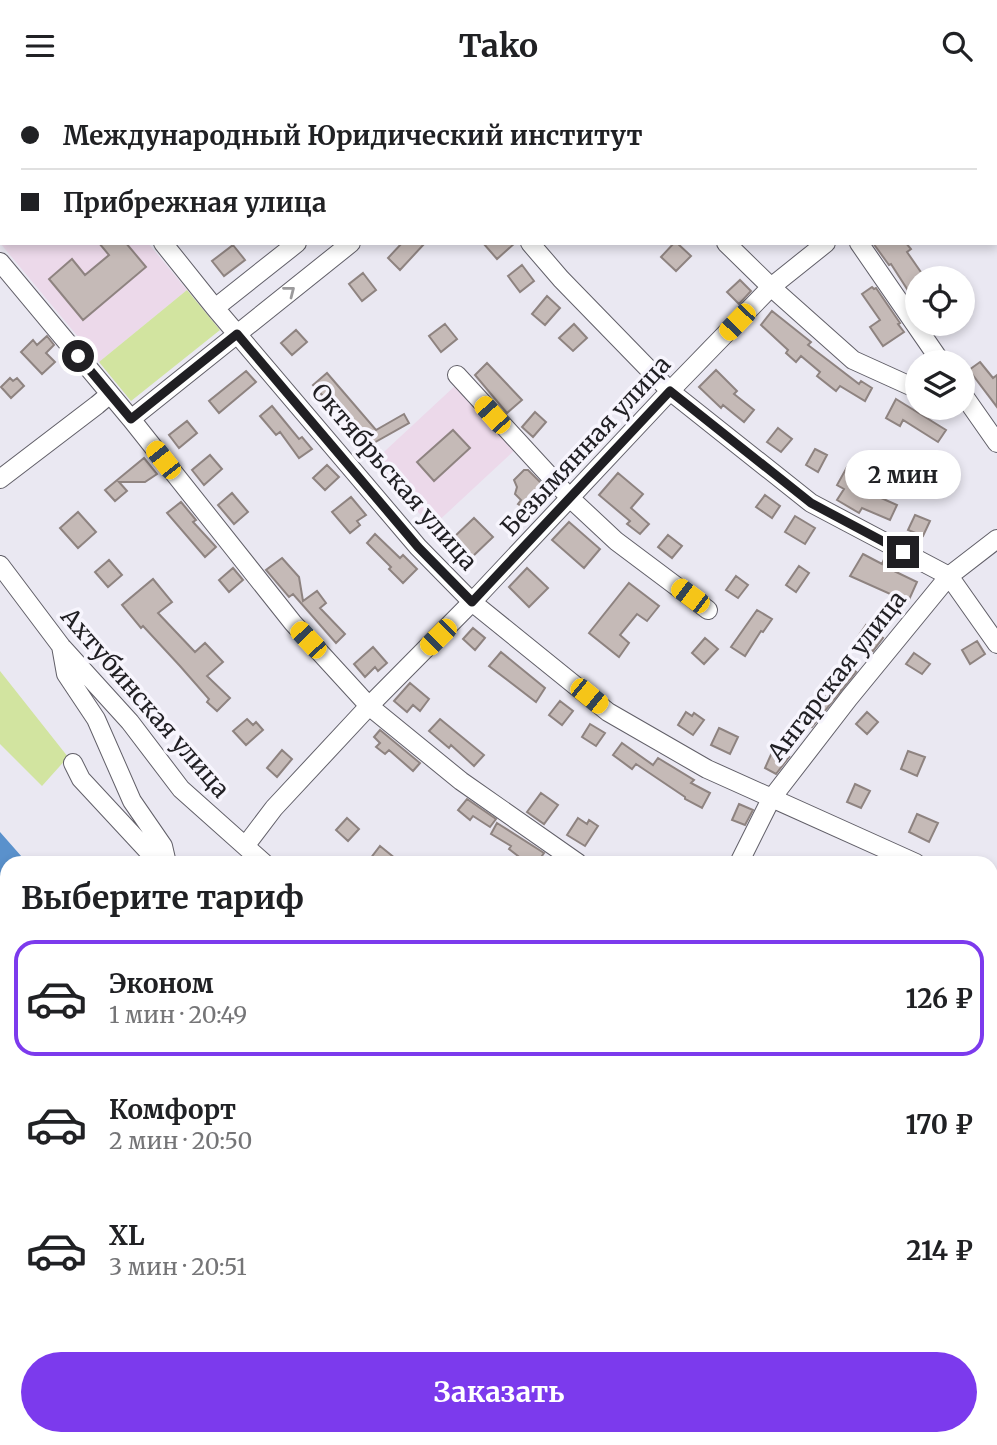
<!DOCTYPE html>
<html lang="ru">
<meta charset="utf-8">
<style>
body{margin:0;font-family:Merriweather,serif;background:#f6f6f6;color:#202124;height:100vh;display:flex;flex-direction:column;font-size:26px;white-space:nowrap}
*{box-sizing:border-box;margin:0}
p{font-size:23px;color:#757577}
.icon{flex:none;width:38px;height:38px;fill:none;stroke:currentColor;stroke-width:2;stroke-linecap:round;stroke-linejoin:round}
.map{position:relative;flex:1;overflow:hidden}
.sheet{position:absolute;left:0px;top:765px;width:998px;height:590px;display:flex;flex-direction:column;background:#fff;border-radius:21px 21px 0 0;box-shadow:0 4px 10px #0003}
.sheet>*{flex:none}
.guide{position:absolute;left:0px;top:0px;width:998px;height:154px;box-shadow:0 4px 10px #0003;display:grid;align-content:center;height:154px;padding:0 21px;background:#fff}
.tools{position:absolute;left:905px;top:175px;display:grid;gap:14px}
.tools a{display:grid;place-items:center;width:70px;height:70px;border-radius:50%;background:#fff;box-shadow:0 4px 10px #0003;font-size:35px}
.end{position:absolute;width:32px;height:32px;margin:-16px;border:9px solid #201f23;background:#fff;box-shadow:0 0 0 4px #fff}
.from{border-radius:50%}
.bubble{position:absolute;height:49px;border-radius:24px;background:#fff;box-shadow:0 4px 10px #0003;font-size:23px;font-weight:700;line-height:49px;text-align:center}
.car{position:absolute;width:21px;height:42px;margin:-21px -10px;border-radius:9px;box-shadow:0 0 5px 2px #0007;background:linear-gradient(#f5c518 24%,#345 0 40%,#f5c518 0 76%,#345 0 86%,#f5c518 0)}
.guide b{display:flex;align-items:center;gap:24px;height:66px;font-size:26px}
.guide b+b{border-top:2px solid #e0e0e0}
.guide i{width:18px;height:18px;background:#202124}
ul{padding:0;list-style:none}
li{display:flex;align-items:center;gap:21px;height:116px;margin:0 14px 10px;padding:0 7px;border:4px solid transparent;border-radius:21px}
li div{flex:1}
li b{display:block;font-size:26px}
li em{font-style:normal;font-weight:700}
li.active{border-color:#7c3aed}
li>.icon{width:63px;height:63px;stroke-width:1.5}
h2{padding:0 21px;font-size:32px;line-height:84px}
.action{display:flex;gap:14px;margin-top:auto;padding:14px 21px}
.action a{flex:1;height:80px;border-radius:42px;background:#7c3aed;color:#fff;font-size:28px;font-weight:700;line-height:80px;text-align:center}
header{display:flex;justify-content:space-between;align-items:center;height:91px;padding:0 21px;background:#fff;font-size:32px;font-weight:700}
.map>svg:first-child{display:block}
.built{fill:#e1ddee}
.education{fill:#ecd9ea}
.green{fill:#d2e4a0}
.water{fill:#5a91cc}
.building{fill:#c5bab7;stroke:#8e8380;stroke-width:2}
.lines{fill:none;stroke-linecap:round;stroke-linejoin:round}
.minor-casing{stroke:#615f68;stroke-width:20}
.minor{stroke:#fff;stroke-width:18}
.oneway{stroke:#9b9a9c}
.route{stroke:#201f23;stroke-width:9}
.labels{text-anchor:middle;stroke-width:7;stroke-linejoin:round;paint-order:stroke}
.street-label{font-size:24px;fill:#201f23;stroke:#f7f5fd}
</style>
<header><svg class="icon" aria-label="menu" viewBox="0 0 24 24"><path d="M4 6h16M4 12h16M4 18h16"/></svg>Tako<svg class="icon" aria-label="search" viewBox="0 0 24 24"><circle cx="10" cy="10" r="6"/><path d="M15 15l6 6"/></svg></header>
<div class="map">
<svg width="997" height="1354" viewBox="0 0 997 1354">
<rect width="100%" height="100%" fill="#eae8f2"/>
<path class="built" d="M 991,1120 L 997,1121 L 997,1354 L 975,1354 L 964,1348 L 990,1348 Z"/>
<path class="education" d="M 2,143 L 2,152 L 148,152 L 187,199 L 99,271 L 0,152 Z
M 457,293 L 517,357 L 432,436 L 372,372 Z"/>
<path class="green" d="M 187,199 L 220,239 L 131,310 L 99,271 Z
M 0,580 L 68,666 L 42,695 L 0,653 Z"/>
<path class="water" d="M 0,741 L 22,766 L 35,772 L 7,772 L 7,1271 L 0,1264 Z
M 101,1348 L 889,1348 L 898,1354 L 110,1354 Z"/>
<path class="building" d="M 99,152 L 126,152 L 146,176 L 83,229 L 49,188 L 72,168 L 85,184 L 109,164 Z
M 402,152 L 425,152 L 400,179 L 388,167 Z
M 483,152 L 515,152 L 497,168 Z
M 674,152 L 677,152 L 691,165 L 676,180 L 661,166 Z
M 873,152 L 906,152 L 911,158 L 907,161 L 925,187 L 917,187 L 917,195 L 909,201 L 891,173 L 889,174 Z
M 233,154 L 245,169 L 224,185 L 212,170 Z
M 522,174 L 534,190 L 520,201 L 508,185 Z
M 363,182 L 376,199 L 362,210 L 349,193 Z
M 740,189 L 751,200 L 739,213 L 727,201 Z
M 872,196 L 874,198 L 876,197 L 900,232 L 898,233 L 904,241 L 883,255 L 870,236 L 880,229 L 862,203 Z
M 547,205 L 560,217 L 545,234 L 532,223 Z
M 772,220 L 811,251 L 808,254 L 829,270 L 859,293 L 861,290 L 872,297 L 865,310 L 840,295 L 836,300 L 817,285 L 820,281 L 801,265 L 796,271 L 786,262 L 788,259 L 761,234 Z
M 445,233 L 457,248 L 441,261 L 429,245 Z
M 574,233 L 587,247 L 573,260 L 559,247 Z
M 296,239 L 307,251 L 292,264 L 281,252 Z
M 47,245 L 54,254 L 46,262 L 55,271 L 42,283 L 21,261 L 33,249 L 37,254 Z
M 980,271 L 993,287 L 997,284 L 997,316 L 969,279 Z
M 487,272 L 522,309 L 507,322 L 475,284 Z
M 716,279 L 737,300 L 734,303 L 754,319 L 744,331 L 723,314 L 721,317 L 699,296 Z
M 246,280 L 256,291 L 219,322 L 209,310 Z
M 327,282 L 376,339 L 404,323 L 409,332 L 363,358 L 358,349 L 360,348 L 333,314 L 332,315 L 313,294 Z
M 10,287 L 13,290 L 17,287 L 24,295 L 11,307 L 1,296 Z
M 896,308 L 946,339 L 938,351 L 903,329 L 900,335 L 886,327 Z
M 272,315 L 299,348 L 302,346 L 312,358 L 299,367 L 280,341 L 276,344 L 260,325 Z
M 535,321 L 546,331 L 533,346 L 522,336 Z
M 187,330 L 197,342 L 179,357 L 169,344 Z
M 778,337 L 792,348 L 781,361 L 767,351 Z
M 453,339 L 470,357 L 434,390 L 417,371 Z
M 815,358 L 827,364 L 818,381 L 806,374 Z
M 210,364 L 222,378 L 204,394 L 192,379 Z
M 144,367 L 157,383 L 145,391 L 119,391 L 127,400 L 115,410 L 105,399 Z
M 327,374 L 339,386 L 325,399 L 313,387 Z
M 847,376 L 865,386 L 861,391 L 873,398 L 870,402 L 897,414 L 890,429 L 862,417 L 859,422 L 837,409 L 844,398 L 837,394 Z
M 524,379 L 528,379 L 546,397 L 542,400 L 542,405 L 529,420 L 518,413 L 521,409 L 515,403 L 517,396 L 514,389 Z
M 618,382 L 643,403 L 631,417 L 649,433 L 640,443 L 627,433 L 630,430 L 599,404 Z
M 232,402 L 248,421 L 234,433 L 218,414 Z
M 765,404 L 780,415 L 772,427 L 756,416 Z
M 351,406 L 366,424 L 357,430 L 360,434 L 350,442 L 332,421 Z
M 181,411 L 196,429 L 193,431 L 216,456 L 205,466 L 167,422 Z
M 78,421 L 96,441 L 78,457 L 60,437 Z
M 915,424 L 930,430 L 923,445 L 908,439 Z
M 795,425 L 815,437 L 805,453 L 785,441 Z
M 474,427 L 493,446 L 472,466 L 453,447 Z
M 569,431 L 600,458 L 584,477 L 552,449 Z
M 375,443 L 400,467 L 403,464 L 417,478 L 403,492 L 389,478 L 391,476 L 367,452 Z
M 668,444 L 682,455 L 672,467 L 658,456 Z
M 863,463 L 882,473 L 884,468 L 897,474 L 894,480 L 917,491 L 908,511 L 850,485 Z
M 282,467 L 299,486 L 303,510 L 317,500 L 326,512 L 320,517 L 345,543 L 336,552 L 293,503 L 289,506 L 266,479 Z
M 109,469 L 122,484 L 108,496 L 95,481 Z
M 799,475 L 809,482 L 796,501 L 786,494 Z
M 233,477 L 243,489 L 229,501 L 219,489 Z
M 527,477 L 548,497 L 529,516 L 509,496 Z
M 736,485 L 748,494 L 738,507 L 726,499 Z
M 153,488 L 172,511 L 158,522 L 195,561 L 205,552 L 223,571 L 207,585 L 230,607 L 217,620 L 207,611 L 209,608 L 180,575 L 143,535 L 141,537 L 122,514 Z
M 629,492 L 659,515 L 647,530 L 637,523 L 620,544 L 629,552 L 619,566 L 589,542 Z
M 757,519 L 772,528 L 763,541 L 761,540 L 745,565 L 731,556 Z
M 866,534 L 883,547 L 873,560 L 857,547 Z
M 473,537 L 485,547 L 475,559 L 463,548 Z
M 705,547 L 718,558 L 704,573 L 692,562 Z
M 977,550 L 985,563 L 970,573 L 962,559 Z
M 373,556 L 387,572 L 378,580 L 375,576 L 365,586 L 354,573 Z
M 501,561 L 545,597 L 536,611 L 489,575 Z
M 914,562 L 930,573 L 922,583 L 906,573 Z
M 843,570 L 856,581 L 812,636 L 804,628 L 829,602 L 825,599 L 836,585 L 833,583 Z
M 410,592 L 429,608 L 420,620 L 413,614 L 407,621 L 394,610 Z
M 560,610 L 573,620 L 562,634 L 549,624 Z
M 686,621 L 692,625 L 694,622 L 704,629 L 693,644 L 678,634 Z
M 867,621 L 878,631 L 867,643 L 856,633 Z
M 247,628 L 253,634 L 256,631 L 263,639 L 246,654 L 233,640 Z
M 440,628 L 484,664 L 474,675 L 451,654 L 449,657 L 429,640 Z
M 590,633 L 605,642 L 596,655 L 582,646 Z
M 719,637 L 738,646 L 730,663 L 711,654 Z
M 380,639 L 420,672 L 413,680 L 389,659 L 385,663 L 376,656 L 380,652 L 374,646 Z
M 622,652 L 653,674 L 658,667 L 694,689 L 691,692 L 710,702 L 702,717 L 685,708 L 685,706 L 636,673 L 632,678 L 613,664 Z
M 282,659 L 292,668 L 277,686 L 267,677 Z
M 773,659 L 789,666 L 776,683 L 765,677 Z
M 908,660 L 925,666 L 917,685 L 901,678 Z
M 855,693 L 870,700 L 861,717 L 847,711 Z
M 541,702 L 558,714 L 544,733 L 527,721 Z
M 467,708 L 496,728 L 490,736 L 473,725 L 470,729 L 458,719 Z
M 739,713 L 753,719 L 745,734 L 732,729 Z
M 917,723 L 938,732 L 929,751 L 909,741 Z
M 347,727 L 359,738 L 348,750 L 336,739 Z
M 578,727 L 587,733 L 589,729 L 598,735 L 585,755 L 567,744 Z
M 497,732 L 544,762 L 537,772 L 527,772 L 509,758 L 511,755 L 491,743 Z
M 380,755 L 401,772 L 367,772 Z"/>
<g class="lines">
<g class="minor-casing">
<path id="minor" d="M 41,0 L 43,2
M 221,0 L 222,2
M 403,0 L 405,2
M 586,0 L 588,2
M 751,0 L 753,2
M 925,0 L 926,2
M 479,2 L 481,0
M 533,2 L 535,0
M 996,102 L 997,104
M 163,152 L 215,217 L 418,456 L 472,511 L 608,621 L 707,678 L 916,772
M 530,152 L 561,188 L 670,300 L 811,412 L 949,485 L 997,553
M 726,152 L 771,196 L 853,269 L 917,298
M 859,152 L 941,271
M 0,171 L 131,328 L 293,532 L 369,615 L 461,690 L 578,772
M 215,217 L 297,152
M 457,284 L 570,407 L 616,450 L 708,519
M 962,302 L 997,352
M 131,328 L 351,152
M 0,388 L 97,314 L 110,303
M 0,474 L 61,555 L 130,631 L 181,698 L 264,772
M 61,555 L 66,583 L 96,628 L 132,710 L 163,755 L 166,768 L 163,772 L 158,771 L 81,688 L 73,672
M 246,754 L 274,717 L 369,615 L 472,511 L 670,300 L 771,196 L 826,152
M 739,772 L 771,708 L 849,607 L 949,485 L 997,448
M 990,805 L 997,807
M 990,921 L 997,912"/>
</g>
<use href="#minor" class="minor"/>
</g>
<defs><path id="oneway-chevron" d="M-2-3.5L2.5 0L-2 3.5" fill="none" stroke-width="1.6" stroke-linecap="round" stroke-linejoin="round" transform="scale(1.75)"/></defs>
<use class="oneway" href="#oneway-chevron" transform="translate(290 200) rotate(-38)"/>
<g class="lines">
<path class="route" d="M 78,265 L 131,328 L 237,243 L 418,456 L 472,511 L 670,300 L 811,412 L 903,461"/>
</g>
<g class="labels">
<g class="street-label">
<text transform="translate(586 355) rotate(-47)" y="8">Безымянная улица</text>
<text transform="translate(394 386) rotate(49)" y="8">Октябрьская улица</text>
<text transform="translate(837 585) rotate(-52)" y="8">Ангарская улица</text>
<text transform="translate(145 612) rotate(49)" y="8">Ахтубинская улица</text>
</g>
</g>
</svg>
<div class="tools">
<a><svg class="icon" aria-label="locate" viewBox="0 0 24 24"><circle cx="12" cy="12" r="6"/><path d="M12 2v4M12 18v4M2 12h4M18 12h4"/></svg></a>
<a><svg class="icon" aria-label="layers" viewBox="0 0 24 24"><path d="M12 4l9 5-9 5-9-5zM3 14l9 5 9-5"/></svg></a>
</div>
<i class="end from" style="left:78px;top:265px"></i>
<i class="end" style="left:903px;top:461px"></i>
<div class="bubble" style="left:845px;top:359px;width:116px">2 мин</div>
<i class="car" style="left:737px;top:231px;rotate:224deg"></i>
<i class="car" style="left:492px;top:324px;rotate:318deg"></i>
<i class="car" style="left:163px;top:369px;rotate:322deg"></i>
<i class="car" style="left:690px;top:505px;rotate:307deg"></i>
<i class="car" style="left:438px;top:546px;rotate:225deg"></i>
<i class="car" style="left:308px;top:549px;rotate:317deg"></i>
<i class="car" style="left:589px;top:605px;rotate:129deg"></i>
<div class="guide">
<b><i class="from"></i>Международный Юридический институт</b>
<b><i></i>Прибрежная улица</b>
</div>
<section class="sheet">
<h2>Выберите тариф</h2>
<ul>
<li class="active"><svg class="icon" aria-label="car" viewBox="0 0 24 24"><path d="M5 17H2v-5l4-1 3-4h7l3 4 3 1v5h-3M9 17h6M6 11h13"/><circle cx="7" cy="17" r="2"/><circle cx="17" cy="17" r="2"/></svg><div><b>Эконом</b><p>1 мин · 20:49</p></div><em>126 ₽</em></li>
<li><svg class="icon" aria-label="car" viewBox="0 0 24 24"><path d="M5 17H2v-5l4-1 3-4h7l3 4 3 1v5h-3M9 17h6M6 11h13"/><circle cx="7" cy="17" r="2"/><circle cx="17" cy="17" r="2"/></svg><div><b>Комфорт</b><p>2 мин · 20:50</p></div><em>170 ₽</em></li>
<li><svg class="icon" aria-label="car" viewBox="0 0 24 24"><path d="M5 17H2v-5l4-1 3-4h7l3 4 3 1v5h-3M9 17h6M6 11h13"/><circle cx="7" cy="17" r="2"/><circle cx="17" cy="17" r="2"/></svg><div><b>XL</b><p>3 мин · 20:51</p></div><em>214 ₽</em></li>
</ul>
<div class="action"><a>Заказать</a></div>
</section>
</div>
